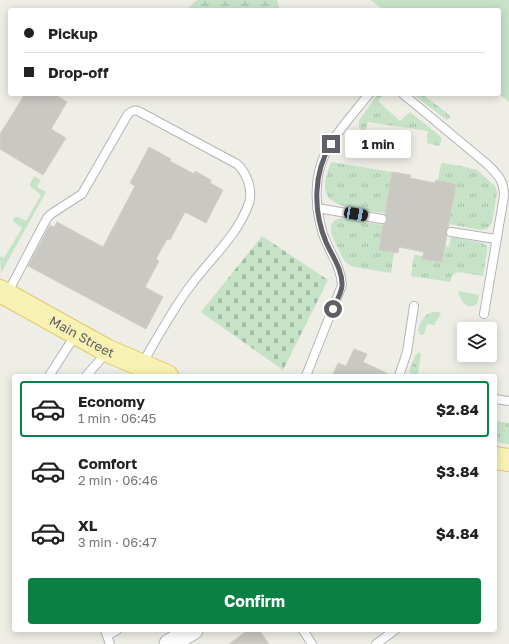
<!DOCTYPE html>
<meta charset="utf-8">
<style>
body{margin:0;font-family:"Golos Text",sans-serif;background:#f2f2f2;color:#222;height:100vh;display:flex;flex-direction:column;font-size:15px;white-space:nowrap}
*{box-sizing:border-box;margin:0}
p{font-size:13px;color:#767676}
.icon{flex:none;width:22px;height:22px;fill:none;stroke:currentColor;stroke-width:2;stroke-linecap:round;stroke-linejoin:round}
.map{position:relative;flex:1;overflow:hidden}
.drawer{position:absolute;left:12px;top:374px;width:485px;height:258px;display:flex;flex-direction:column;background:#fff;border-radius:4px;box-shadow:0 2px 10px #0003}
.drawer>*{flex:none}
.banner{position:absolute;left:8px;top:8px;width:493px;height:88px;border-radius:4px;box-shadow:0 2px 10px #0003;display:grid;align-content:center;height:88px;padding:0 16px;background:#fff}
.fabs{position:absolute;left:457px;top:322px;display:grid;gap:8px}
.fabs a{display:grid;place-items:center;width:40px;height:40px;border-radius:4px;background:#fff;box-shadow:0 2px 10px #0003;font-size:20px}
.end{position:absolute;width:18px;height:18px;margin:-9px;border:5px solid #5e6065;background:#fff;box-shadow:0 0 0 2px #fff}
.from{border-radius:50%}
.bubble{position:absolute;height:28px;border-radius:4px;background:#fff;box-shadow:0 2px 10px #0003;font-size:13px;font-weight:700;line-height:28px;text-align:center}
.car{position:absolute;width:12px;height:24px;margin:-12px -6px;border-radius:5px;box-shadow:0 0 3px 1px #0007;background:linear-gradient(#222 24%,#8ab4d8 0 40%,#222 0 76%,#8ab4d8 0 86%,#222 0)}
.banner b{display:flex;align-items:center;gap:14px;height:38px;font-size:15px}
.banner b+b{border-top:1px solid #e0e0e0}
.banner i{width:10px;height:10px;background:#222}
ul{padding:7px 0 0;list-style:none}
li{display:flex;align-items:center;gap:12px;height:56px;margin:0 8px 6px;padding:0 8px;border:2px solid transparent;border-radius:4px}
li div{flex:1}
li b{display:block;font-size:15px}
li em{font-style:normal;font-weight:700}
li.on{border-color:#0b8043}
li>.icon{width:36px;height:36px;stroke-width:1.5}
.primary-button{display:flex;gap:8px;margin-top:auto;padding:8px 16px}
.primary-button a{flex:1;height:46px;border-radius:4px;background:#0b8043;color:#fff;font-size:16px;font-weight:700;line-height:46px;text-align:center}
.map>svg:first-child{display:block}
.grass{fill:url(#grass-tufts)}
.wetland{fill:url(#wetland-marsh)}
.cemetery{fill:url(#cemetery-stones)}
.green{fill:#c6e3c8}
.building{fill:#cac8c3;stroke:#d2cfc5}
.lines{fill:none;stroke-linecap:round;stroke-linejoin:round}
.service-casing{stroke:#b3b5b9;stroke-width:10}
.tertiary-casing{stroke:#b3b5b9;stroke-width:21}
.primary-casing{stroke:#e3ca6b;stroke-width:24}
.service{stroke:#fff;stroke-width:8}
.tertiary{stroke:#fff;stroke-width:19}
.primary{stroke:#f7f1b3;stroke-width:22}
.route{stroke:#5e6065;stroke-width:5}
.labels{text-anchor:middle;stroke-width:3;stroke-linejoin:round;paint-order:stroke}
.street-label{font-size:13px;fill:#5e6065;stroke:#fff}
</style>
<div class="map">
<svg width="509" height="644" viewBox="0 0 509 644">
<defs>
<pattern id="grass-tufts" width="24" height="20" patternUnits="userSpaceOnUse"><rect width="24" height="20" fill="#c6e3c8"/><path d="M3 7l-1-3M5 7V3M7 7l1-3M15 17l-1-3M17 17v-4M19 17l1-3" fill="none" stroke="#a4bba6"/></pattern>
<pattern id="wetland-marsh" width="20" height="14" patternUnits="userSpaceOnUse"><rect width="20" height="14" fill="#c6e3c8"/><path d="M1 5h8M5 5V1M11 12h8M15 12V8" fill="none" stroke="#a4bba6"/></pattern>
<pattern id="cemetery-stones" width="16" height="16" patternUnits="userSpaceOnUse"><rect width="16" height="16" fill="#c6e3c8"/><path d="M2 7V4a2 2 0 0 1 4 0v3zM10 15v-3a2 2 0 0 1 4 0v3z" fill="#a4bba6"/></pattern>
</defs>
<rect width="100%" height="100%" fill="#eeede6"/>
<path class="grass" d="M 378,94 L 384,94 L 378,101 L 400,121 L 410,112 L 440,136 L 442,139 L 439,146 L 427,143 L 428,131 L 368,122 L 365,131 L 363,131 L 359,128 L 359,120 Z
M 413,94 L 422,94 L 447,113 L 450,116 L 450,118 L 447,120 L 444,118 Z
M 331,162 L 392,172 L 385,213 C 371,211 334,209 327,195 C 322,186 328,171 331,162 Z
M 443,163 L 465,167 L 477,170 L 495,186 L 497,192 L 492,223 L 487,229 L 481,230 L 449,224 L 456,184 L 438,180 L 441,164 Z
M 342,218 L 383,225 L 379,249 L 394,253 L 391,273 L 354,267 C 353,267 348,264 348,264 C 343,260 340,253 338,248 C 332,237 324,221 342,218 Z
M 451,237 L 483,243 L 487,246 L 487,252 L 483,276 L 458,272 L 452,275 L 450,282 L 411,276 L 414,255 L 423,256 L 445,246 L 449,247 Z
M 432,312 L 439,312 L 441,314 L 434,325 L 427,324 L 424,334 L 421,335 L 418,331 C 420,322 423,316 432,312 Z
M 419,352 L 421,355 L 418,374 L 416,376 L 411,375 L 409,371 L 415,356 Z
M 495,421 L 509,423 L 509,444 L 495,442 Z"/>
<path class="wetland" d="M 197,0 L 277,0 L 280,10 L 186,10 Z"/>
<path class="cemetery" d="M 262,236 L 328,280 L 283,370 L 201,312 Z"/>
<path class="green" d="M 370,0 L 509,0 L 509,102 L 499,94 L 499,10 L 384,10 Z
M 34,176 L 41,180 L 37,187 L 46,192 L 1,273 L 0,256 L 4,258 L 22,228 L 13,221 L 14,217 L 18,217 L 26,221 L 41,195 L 30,186 L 30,184 Z
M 458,291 L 479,295 L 477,304 C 465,311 461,300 458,291 Z"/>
<path class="building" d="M 25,94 L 54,94 L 67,102 L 51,129 L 66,138 L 43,175 L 0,149 L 0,134 Z
M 149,147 L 171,159 L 170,161 L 194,174 L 195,171 L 211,180 L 210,183 L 223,190 L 206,223 L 185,212 L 170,240 L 167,239 L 156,259 L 159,261 L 145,287 L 163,297 L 146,329 L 28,266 L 50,225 L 54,227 L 57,222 L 103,247 L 135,186 L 130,183 Z
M 392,172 L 411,175 L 410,178 L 435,183 L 436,180 L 456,184 L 448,228 L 446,231 L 447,235 L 442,262 L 422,259 L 424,252 L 399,247 L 398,253 L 379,250 L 383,224 L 386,223 L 387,220 L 385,214 Z
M 354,349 L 367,354 L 363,362 L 393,376 L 332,376 L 338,363 L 346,366 Z
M 248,630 L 259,630 L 269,644 L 229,644 Z"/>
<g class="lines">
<g class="service-casing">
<path id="service" d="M 403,94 L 487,164 C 498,175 504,180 504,196 L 484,314
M 317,208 L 382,219
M 451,232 L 496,239
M 7,294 L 47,218 L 51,214 L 82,194 L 128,114 C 132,111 135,109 140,112 L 237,164 C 247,173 253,190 249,203 C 238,235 211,258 191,285 C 183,295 176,307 169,318 C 160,333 150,349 142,365
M 49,376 L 76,334
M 86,376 L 107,352
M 306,376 L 342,285 C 341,266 329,252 323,234 C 315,207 313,176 327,150 C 337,131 355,112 369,94
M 399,376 L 407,352 L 414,306
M 495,399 L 509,401
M 105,630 L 110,644
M 303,630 L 312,644
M 107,636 L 117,630
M 376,644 L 395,630"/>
</g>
<g class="tertiary-casing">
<path id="tertiary" d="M 169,644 L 193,630"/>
</g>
<g class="primary-casing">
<g id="primary">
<path id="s1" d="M 0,291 L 108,351 L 167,376"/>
<path d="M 495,458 L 509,460"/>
</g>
</g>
<use href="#service" class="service"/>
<use href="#tertiary" class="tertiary"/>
<use href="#primary" class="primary"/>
</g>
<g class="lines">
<path class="route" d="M 331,144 C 313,173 313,211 326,242 C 332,256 343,270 342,286 C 341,294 336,302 333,309"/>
</g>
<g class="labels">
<g class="street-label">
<text dy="5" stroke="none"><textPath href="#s1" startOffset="94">Main Street</textPath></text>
</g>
</g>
</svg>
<div class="fabs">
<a><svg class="icon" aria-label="layers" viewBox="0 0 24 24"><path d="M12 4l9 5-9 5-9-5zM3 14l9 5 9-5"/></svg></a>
</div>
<i class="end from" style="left:333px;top:309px"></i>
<i class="end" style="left:331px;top:144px"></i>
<div class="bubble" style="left:345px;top:130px;width:66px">1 min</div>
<i class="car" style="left:356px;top:214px;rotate:100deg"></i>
<div class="banner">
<b><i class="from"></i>Pickup</b>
<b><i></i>Drop-off</b>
</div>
<section class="drawer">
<ul>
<li class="on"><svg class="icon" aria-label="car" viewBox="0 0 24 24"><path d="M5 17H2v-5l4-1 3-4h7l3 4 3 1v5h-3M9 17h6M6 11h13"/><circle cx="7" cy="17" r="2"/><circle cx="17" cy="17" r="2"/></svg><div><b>Economy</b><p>1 min · 06:45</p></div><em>$2.84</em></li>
<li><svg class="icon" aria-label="car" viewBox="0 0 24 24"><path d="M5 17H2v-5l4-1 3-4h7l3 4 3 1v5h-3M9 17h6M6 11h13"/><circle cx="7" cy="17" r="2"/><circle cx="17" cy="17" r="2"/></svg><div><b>Comfort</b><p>2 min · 06:46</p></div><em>$3.84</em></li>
<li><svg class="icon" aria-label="car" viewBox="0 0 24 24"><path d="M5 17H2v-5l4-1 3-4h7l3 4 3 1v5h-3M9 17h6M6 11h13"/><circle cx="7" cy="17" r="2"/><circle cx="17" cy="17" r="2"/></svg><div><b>XL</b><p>3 min · 06:47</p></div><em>$4.84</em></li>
</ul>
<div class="primary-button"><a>Confirm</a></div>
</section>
</div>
